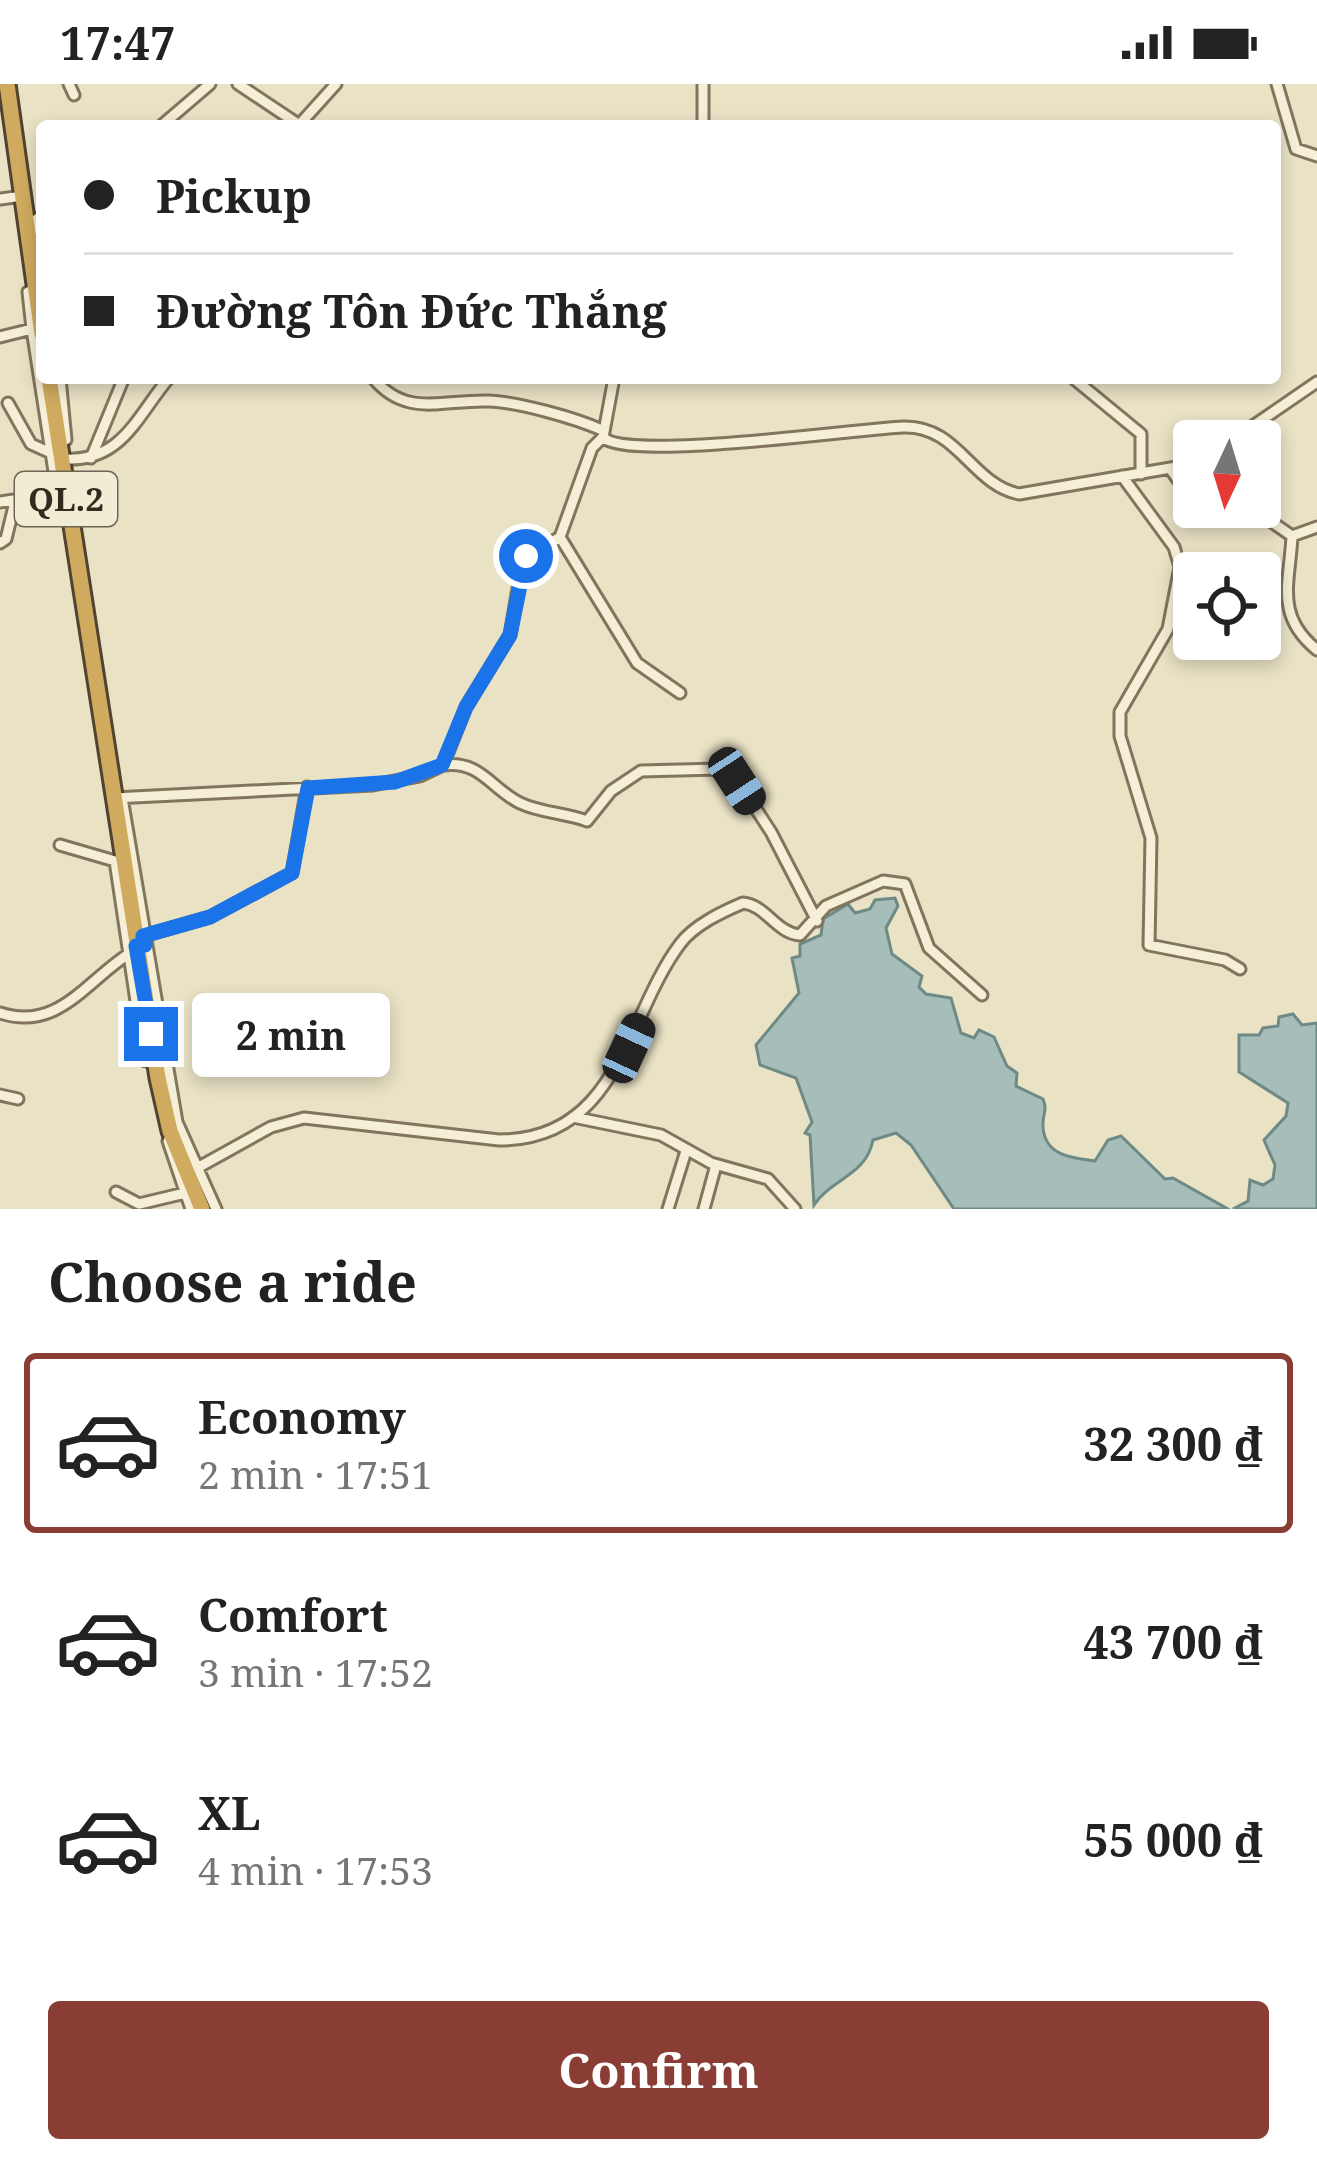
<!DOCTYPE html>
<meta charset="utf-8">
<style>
body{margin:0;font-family:"Noto Serif",serif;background:#f6f6f6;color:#222;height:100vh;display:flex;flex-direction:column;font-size:45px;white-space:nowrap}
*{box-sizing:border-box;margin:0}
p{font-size:39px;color:#767676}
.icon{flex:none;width:66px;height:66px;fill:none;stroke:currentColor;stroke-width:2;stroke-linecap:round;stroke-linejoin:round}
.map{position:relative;height:1125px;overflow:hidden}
.details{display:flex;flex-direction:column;background:#fff;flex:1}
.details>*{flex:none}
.top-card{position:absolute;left:36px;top:36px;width:1245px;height:264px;border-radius:12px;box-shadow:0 6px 18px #0003;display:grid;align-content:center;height:264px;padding:0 48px;background:#fff}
.needle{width:78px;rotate:184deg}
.fabs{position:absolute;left:1173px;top:336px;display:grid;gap:24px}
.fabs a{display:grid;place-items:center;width:108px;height:108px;border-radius:12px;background:#fff;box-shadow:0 6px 18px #0003;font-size:60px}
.end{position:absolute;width:54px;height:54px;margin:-27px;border:15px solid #1a73e8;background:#fff;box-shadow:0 0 0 6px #fff}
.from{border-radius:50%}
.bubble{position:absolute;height:84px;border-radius:12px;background:#fff;box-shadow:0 6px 18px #0003;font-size:39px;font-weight:700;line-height:84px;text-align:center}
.car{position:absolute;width:36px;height:72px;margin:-36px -18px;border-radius:15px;box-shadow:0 0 9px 3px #0007;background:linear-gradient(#222 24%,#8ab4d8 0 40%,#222 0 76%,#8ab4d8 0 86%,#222 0)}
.top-card b{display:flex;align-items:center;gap:42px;height:114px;font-size:45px}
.top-card b+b{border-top:3px solid #e0e0e0}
.top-card i{width:30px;height:30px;background:#222}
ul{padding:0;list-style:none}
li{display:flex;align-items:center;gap:36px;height:180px;margin:0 24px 18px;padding:0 24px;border:6px solid transparent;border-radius:12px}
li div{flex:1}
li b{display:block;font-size:45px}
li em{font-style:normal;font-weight:700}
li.selected{border-color:#8a3d34}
li>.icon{width:108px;height:108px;stroke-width:1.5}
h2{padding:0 48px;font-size:54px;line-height:144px}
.button{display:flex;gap:24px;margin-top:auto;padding:24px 48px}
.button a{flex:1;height:138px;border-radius:12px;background:#8a3d34;color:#fff;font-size:48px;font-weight:700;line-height:138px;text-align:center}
.status{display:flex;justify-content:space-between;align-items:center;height:84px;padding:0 60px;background:#fff;direction:ltr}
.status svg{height:33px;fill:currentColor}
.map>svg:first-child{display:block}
.water{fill:#a6bdb9;stroke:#6e8a86;stroke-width:3}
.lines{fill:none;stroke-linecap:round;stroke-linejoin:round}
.minor-casing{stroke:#82755d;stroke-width:15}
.highway-casing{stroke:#504331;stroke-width:21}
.minor{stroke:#f5efd7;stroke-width:9}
.highway{stroke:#cfaa5f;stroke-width:15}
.route{stroke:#1a73e8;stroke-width:15}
.labels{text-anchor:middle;stroke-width:9;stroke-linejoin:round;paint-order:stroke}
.shield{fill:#f1ecd4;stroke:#6d6555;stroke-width:3}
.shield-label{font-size:33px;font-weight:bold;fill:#342b1f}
</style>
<div class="status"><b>17:47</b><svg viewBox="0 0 49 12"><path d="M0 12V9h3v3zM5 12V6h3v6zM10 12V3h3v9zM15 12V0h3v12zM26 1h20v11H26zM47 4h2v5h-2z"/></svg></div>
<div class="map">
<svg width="1317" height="1125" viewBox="0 0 1317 1125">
<rect width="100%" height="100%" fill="#e9e2c5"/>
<path class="water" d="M 895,814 L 898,822 L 886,844 L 892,870 L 922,892 L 919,903 L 926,910 L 951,914 L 961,949 L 974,954 L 979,946 L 994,953 L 1007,982 L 1017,989 L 1016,1002 L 1043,1015 C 1048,1028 1042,1030 1043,1043 C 1045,1072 1072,1074 1095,1077 L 1108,1056 L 1121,1052 L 1165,1095 L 1173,1094 L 1228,1125 L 954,1125 L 911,1061 L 896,1049 L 873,1056 C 866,1092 832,1094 814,1121 L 810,1051 L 805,1049 L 812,1038 L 796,994 L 760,981 L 756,961 L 799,909 L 792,874 L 800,872 L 800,860 L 821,851 L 823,835 L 848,820 L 855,829 L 870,825 L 875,816 Z
M 1293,930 L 1302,941 L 1317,939 L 1317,1125 L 1233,1125 L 1248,1117 L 1250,1096 L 1263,1101 L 1273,1095 L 1275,1081 L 1264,1056 L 1286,1032 L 1288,1019 L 1239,988 L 1239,951 L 1259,951 L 1263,944 L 1278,942 L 1279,933 Z"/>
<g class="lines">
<g class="minor-casing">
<path id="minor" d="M 69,0 L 74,11
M 238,0 L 301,42
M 703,0 L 703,42
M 1277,0 L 1296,65 L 1317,72
M 299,41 L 336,0
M 161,42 L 210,0
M 0,115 L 23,112
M 35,147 L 34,137 L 42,131
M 32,245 L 55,394 L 65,404
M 0,253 L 32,245 L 28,208 L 36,205
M 60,294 L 66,356
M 373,294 C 407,335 444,315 489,317 C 518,318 575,334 602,346
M 1073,294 L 1141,350 L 1141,390
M 8,319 L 31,360 L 51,369
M 603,353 C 625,378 856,345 903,343 C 958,341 971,400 1019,410 L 1194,380
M 1231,357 L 1317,298
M 91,374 L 123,296
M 62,375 C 122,379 136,333 169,294
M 1171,386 L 1178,396 L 1194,403
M 1122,392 L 1174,463 L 1180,483 L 1168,545 L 1120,628 L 1120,652 L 1151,754 L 1149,861 L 1225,876 L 1240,885
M 0,418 L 65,408
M 1250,423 L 1292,452
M 1292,452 C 1290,498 1274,531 1317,566
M 1292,452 L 1317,443
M 560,453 L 637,579 L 680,609
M 0,459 L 6,455 L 15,418
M 443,681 C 481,676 491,705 520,719 C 541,729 566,729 587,737 L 611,707 L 641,687 L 719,685 L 737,696 L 771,748 L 817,837
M 114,714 L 373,701 L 420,692 L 443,681 L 466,623 L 510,551 L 523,475 L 560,453 L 592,364 L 603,353 L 614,294
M 122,714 L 177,1038 L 216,1125
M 60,761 L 115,777 L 145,977
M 143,852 L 210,833 L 292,789 L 307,703
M 0,929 C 58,948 86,897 130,869
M 0,1011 L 18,1015
M 573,1033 L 661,1051 L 711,1079 L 768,1095 L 795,1125
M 168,1057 L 191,1125
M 199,1083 L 271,1043 L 304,1034 L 499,1056 C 619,1056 626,932 680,860 C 694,841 722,828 743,819 C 766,821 776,849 800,851 L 826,822 L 883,797 L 905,800 L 929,864 L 982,911
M 116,1108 L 139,1120 L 185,1109
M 668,1125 L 686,1067
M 704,1125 L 716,1081"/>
</g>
<g class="highway-casing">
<path id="highway" d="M 7,0 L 42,250
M 49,294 L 158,994 L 170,1047 L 202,1125"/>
</g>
<use href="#minor" class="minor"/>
<use href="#highway" class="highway"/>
</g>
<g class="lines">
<path class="route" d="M 151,950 L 136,862 L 145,861 L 143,852 L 210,833 L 292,789 L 308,704 L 395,698 L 442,681 L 466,623 L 510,551 L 526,472"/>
</g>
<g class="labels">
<rect class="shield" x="15" y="388" width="102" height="54" rx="9"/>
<g class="shield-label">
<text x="66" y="427">QL.2</text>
</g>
</g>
</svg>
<div class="fabs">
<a><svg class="needle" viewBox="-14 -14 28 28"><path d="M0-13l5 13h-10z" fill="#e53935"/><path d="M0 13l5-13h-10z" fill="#767676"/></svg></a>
<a><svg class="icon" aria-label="locate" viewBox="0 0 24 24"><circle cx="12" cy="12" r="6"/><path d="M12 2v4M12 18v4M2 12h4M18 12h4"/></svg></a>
</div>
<i class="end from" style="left:526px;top:472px"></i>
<i class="end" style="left:151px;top:950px"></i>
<div class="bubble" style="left:192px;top:909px;width:198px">2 min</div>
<i class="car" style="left:737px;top:697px;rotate:147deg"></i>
<i class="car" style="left:629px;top:964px;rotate:25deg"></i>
<div class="top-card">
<b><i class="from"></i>Pickup</b>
<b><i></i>Đường Tôn Đức Thắng</b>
</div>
</div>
<section class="details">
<h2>Choose a ride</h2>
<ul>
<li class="selected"><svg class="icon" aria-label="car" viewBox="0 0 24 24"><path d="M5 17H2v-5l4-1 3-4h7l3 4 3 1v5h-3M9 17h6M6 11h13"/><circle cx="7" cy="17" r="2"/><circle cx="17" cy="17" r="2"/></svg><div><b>Economy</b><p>2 min · 17:51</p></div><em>32 300 ₫</em></li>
<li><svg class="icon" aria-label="car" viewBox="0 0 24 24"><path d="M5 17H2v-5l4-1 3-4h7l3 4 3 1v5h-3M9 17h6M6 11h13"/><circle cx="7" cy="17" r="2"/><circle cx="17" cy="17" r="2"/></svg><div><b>Comfort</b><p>3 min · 17:52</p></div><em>43 700 ₫</em></li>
<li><svg class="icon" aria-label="car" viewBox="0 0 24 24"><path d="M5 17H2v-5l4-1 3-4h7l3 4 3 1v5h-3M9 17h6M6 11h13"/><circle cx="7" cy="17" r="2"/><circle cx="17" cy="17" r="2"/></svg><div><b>XL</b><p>4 min · 17:53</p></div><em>55 000 ₫</em></li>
</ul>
<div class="button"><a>Confirm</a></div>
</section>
